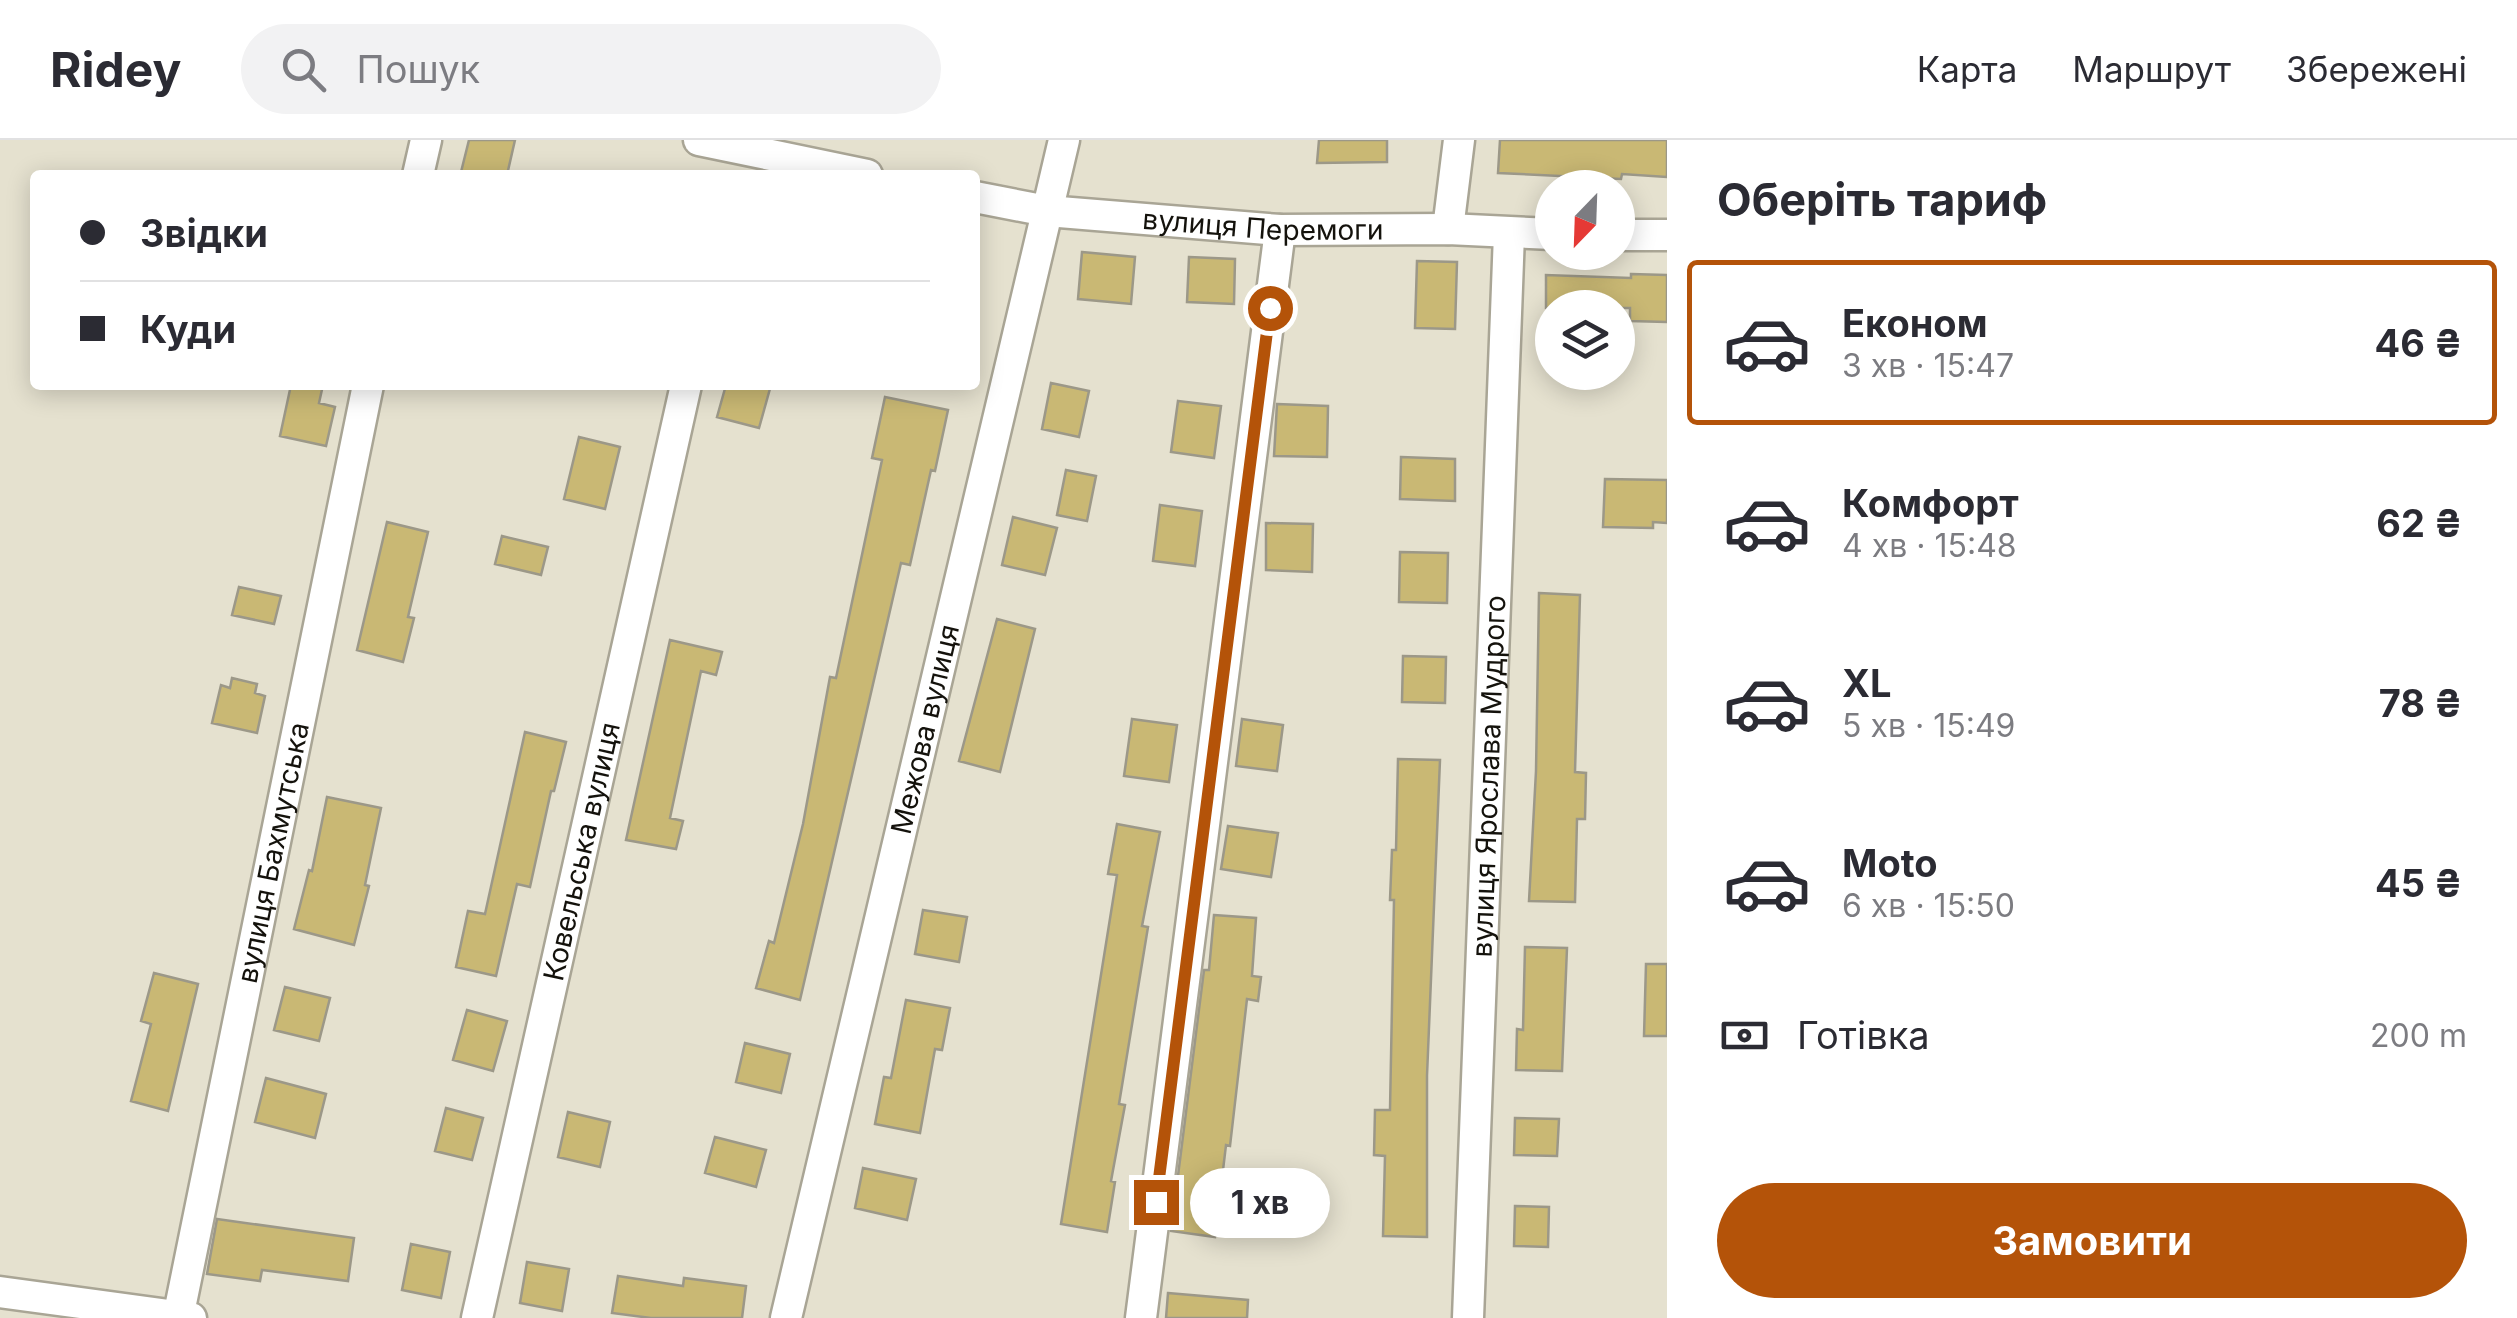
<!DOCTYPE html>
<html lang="uk">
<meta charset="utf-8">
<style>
body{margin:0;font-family:Inter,sans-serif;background:#f2f2f3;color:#2b2b33;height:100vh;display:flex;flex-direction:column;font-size:38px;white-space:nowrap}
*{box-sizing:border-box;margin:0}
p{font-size:32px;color:#7c7c81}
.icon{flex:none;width:55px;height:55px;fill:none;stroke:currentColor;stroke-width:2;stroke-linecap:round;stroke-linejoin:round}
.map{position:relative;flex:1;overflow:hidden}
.panel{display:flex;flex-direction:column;background:#fff;width:850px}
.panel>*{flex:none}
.banner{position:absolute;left:30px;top:30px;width:950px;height:220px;border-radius:10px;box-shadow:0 5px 25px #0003;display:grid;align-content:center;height:220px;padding:0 50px;background:#fff}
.needle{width:65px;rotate:203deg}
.buttons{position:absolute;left:1535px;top:30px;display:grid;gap:20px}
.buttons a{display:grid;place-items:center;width:100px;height:100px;border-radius:50%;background:#fff;box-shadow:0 5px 25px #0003;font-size:50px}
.end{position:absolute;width:45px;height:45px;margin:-22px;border:12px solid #b45309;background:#fff;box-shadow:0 0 0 5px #fff}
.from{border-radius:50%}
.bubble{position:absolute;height:70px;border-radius:35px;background:#fff;box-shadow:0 5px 25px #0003;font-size:32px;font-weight:700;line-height:70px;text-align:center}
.banner b{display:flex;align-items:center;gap:35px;height:95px;font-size:38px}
.banner b+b{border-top:2px solid #e1e1e2}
.banner i{width:25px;height:25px;background:#2b2b33}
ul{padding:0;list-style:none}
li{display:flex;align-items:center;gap:30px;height:165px;margin:0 20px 15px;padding:0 30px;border:5px solid transparent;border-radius:10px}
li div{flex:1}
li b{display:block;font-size:38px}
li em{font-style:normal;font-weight:700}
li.on{border-color:#b45309}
li>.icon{width:90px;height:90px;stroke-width:1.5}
h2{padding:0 50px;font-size:45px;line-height:120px}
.pay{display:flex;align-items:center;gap:25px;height:110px;padding:0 50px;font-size:38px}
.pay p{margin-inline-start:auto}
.cta{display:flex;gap:20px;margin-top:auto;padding:20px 50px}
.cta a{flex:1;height:115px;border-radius:60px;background:#b45309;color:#fff;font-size:40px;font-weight:700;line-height:115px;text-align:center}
header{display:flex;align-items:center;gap:60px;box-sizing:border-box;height:140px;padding:0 50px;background:#fff;border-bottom:2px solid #e1e1e2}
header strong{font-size:48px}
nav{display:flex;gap:55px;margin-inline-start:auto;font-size:35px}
.search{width:700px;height:90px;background:#f2f2f3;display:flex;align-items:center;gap:25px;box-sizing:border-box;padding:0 35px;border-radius:55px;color:#7c7c81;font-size:38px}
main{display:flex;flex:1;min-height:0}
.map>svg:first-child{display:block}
.building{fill:#c9b874;stroke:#9c9888;stroke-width:2.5}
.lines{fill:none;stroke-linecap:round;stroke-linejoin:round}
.minor-casing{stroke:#a9a595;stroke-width:35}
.minor{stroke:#fff;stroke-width:30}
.route{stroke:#b45309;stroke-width:12}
.labels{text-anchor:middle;stroke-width:9;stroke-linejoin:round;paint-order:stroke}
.street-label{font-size:28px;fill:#14120c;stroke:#fff}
</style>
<header>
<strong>Ridey</strong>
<div class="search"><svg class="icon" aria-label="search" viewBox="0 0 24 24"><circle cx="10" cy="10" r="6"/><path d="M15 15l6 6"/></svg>Пошук</div>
<nav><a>Карта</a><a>Маршрут</a><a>Збережені</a></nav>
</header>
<main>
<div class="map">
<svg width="1667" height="1178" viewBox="0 0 1667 1178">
<rect width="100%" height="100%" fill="#e5e1cf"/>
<path class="building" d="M 469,0 L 515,0 L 507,35 L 461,32 Z
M 1319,0 L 1387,0 L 1387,22 L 1317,23 Z
M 1500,0 L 1667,0 L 1667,37 L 1622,34 L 1621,39 L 1498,33 Z
M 1082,112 L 1135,117 L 1131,164 L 1078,159 Z
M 1189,117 L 1235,119 L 1234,164 L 1187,162 Z
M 1417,121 L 1457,122 L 1455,189 L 1415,188 Z
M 1631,134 L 1667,135 L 1667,182 L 1630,181 L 1630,168 L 1546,168 L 1546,135 L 1631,138 Z
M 1051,243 L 1089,251 L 1079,297 L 1042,289 Z
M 291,245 L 323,245 L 319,263 L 335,267 L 326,306 L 280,296 Z
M 726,245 L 771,245 L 759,288 L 717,277 Z
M 885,257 L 948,270 L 935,331 L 931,330 L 910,425 L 901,423 L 800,860 L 756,848 L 769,801 L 774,803 L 803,684 L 830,537 L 836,538 L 882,320 L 872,318 Z
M 1178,261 L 1221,266 L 1214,318 L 1171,312 Z
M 1277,264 L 1328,266 L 1327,317 L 1274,316 Z
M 579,297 L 620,307 L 605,369 L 564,359 Z
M 1401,317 L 1455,319 L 1455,361 L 1400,359 Z
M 1066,330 L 1096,336 L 1087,381 L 1057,375 Z
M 1605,339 L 1667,340 L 1667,383 L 1653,382 L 1653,388 L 1603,387 Z
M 1160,365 L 1202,371 L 1195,426 L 1153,421 Z
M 1013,377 L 1057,388 L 1045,435 L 1002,425 Z
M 387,382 L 428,392 L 408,477 L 414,478 L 403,522 L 357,510 Z
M 1266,383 L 1313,384 L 1312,432 L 1266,430 Z
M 502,396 L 548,407 L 541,435 L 495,424 Z
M 1400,412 L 1448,413 L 1447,463 L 1399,462 Z
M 239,447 L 281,456 L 274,484 L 232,475 Z
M 1539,453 L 1580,455 L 1575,632 L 1586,633 L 1585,679 L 1577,679 L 1575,762 L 1529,761 L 1536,631 Z
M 997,479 L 1035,489 L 1000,632 L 959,621 Z
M 670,500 L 722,512 L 716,535 L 701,531 L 670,678 L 683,681 L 676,709 L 626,700 Z
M 1403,516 L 1446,517 L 1445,563 L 1402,562 Z
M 232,538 L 257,544 L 255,553 L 265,556 L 257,593 L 212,583 L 221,545 L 230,548 Z
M 1132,579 L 1177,585 L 1169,642 L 1124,636 Z
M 1242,579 L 1283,585 L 1277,631 L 1236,626 Z
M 525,592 L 566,602 L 554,651 L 551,651 L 530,747 L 517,744 L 496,836 L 456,827 L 468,771 L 485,774 Z
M 1398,619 L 1440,620 L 1427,936 L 1427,1097 L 1383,1096 L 1385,1016 L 1374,1015 L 1375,970 L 1390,970 L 1394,760 L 1390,760 L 1392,710 L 1396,710 Z
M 327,657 L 381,668 L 365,745 L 369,746 L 354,805 L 294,789 L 309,730 L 312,731 Z
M 1117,684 L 1160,692 L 1142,786 L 1148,787 L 1119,964 L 1125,965 L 1111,1041 L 1115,1042 L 1107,1092 L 1061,1084 L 1117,735 L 1108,734 Z
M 1228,686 L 1278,693 L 1271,737 L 1221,729 Z
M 923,770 L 967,777 L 959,822 L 915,814 Z
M 1214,775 L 1256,778 L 1252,836 L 1261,837 L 1258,861 L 1247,859 L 1230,1006 L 1226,1005 L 1215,1097 L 1171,1091 L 1204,830 L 1209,830 Z
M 1525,807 L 1567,808 L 1562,931 L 1516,930 L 1517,889 L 1523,890 Z
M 1646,824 L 1667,824 L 1667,896 L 1644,896 Z
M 154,833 L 198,844 L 168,971 L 131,961 L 151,884 L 141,881 Z
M 285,847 L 330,858 L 319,901 L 274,890 Z
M 906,860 L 950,868 L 942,910 L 935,909 L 920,993 L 875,984 L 884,937 L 891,938 Z
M 467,870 L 507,881 L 493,931 L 453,920 Z
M 745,903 L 790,914 L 781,953 L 736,942 Z
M 266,938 L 326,954 L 315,998 L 255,982 Z
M 446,968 L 483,978 L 472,1020 L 435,1011 Z
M 568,972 L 610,982 L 600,1027 L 558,1017 Z
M 1515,978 L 1559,979 L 1557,1016 L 1514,1015 Z
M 715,997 L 766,1010 L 756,1047 L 705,1033 Z
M 863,1028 L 916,1039 L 907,1080 L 855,1068 Z
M 1515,1066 L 1549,1067 L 1548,1107 L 1514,1106 Z
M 217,1079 L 354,1098 L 348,1141 L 262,1130 L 260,1141 L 207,1134 Z
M 411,1104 L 450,1112 L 441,1158 L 402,1150 Z
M 527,1122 L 569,1129 L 562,1171 L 520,1163 Z
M 618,1136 L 683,1146 L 684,1138 L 746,1146 L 742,1178 L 651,1178 L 612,1173 Z
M 1168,1153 L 1248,1160 L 1247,1178 L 1166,1178 Z"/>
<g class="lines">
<g class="minor-casing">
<g id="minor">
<path d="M 699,0 L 867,35"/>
<path d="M 418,35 L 426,0"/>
<path id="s1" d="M 975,57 L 1047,71 L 1280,90 L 1448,89 L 1552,94"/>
<path d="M 1448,89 L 1459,0"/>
<path d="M 1618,95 L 1667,95"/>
<path d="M 0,1152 L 191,1178"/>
<path id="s2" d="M 178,1178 L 368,245"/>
<path id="s3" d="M 477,1178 L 686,245"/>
<path id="s4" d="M 786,1178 L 1064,0"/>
<path d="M 1141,1178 L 1280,90"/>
<path id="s5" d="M 1468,1178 L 1509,94"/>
</g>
</g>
<use href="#minor" class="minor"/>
</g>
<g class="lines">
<path class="route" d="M 1156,1062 L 1270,168"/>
</g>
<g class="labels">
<g class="street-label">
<text dy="10" stroke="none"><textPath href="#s1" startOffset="290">вулиця Перемоги</textPath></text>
<text dy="10" stroke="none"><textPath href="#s4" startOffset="605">Межова вулиця</textPath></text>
<text dy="10" stroke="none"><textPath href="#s5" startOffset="542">вулиця Ярослава Мудрого</textPath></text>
<text dy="10" stroke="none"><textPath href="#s2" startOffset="475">вулиця Бахмутська</textPath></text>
<text dy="10" stroke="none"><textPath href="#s3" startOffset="478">Ковельська вулиця</textPath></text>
</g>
</g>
</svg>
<div class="buttons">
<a><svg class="needle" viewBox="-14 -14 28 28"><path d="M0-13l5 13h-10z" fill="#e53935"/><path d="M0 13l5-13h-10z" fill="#7c7c81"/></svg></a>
<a><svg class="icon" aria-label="layers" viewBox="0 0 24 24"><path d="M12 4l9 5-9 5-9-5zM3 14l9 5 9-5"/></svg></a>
</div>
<i class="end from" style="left:1270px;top:168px"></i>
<i class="end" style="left:1156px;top:1062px"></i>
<div class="bubble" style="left:1190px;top:1028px;width:140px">1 хв</div>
<div class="banner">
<b><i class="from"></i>Звідки</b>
<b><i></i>Куди</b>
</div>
</div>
<section class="panel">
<h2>Оберіть тариф</h2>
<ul>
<li class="on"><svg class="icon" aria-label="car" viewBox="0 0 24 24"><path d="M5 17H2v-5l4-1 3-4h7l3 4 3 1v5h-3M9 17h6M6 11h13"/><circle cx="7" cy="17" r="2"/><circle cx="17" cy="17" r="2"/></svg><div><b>Економ</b><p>3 хв · 15:47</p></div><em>46 ₴</em></li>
<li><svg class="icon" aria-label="car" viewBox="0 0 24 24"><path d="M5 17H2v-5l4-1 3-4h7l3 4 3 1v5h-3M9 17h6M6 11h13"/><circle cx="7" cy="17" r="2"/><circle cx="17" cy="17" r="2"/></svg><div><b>Комфорт</b><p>4 хв · 15:48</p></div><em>62 ₴</em></li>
<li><svg class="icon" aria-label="car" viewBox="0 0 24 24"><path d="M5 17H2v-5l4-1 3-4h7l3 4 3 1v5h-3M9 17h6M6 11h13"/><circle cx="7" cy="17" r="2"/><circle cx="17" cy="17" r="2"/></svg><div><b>XL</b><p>5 хв · 15:49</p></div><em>78 ₴</em></li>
<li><svg class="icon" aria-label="car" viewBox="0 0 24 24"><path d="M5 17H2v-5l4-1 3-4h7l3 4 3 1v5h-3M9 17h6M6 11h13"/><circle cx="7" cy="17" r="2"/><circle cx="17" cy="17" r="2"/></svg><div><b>Moto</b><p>6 хв · 15:50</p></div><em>45 ₴</em></li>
</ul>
<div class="pay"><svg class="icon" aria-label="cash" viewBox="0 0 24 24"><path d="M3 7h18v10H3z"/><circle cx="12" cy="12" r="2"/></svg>Готівка<p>200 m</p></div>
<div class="cta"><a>Замовити</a></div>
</section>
</main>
